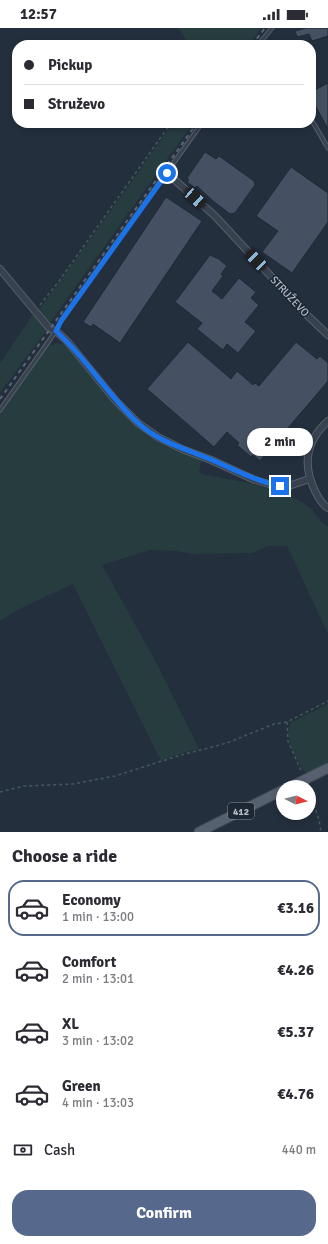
<!DOCTYPE html>
<meta charset="utf-8">
<style>
body{margin:0;font-family:Signika,sans-serif;background:#f7f7f7;color:#2b2b33;height:100vh;display:flex;flex-direction:column;font-size:15px;white-space:nowrap}
*{box-sizing:border-box;margin:0}
p{font-size:13px;color:#7c7c81}
.icon{flex:none;width:22px;height:22px;fill:none;stroke:currentColor;stroke-width:2;stroke-linecap:round;stroke-linejoin:round}
.map{position:relative;height:804px;overflow:hidden}
.details{display:flex;flex-direction:column;background:#fff;flex:1}
.details>*{flex:none}
.guide{position:absolute;left:12px;top:12px;width:304px;height:88px;border-radius:16px;box-shadow:0 2px 6px #0003;display:grid;align-content:center;height:88px;padding:0 12px;background:#fff}
.needle{width:26px;rotate:96deg}
.controls{position:absolute;left:276px;top:752px;display:grid;gap:8px}
.controls a{display:grid;place-items:center;width:40px;height:40px;border-radius:50%;background:#fff;box-shadow:0 2px 6px #0003;font-size:20px}
.end{position:absolute;width:18px;height:18px;margin:-9px;border:5px solid #1a73e8;background:#fff;box-shadow:0 0 0 2px #fff}
.from{border-radius:50%}
.bubble{position:absolute;height:28px;border-radius:14px;background:#fff;box-shadow:0 2px 6px #0003;font-size:13px;font-weight:800;line-height:28px;text-align:center}
.car{position:absolute;width:12px;height:24px;margin:-12px -6px;border-radius:5px;box-shadow:0 0 3px 1px #0007;background:linear-gradient(#222 24%,#8ab4d8 0 40%,#222 0 76%,#8ab4d8 0 86%,#222 0)}
.guide b{display:flex;align-items:center;gap:14px;height:38px;font-size:15px}
.guide b+b{border-top:1px solid #e1e1e2}
.guide i{width:10px;height:10px;background:#2b2b33}
ul{padding:0;list-style:none}
li{display:flex;align-items:center;gap:12px;height:56px;margin:0 8px 6px;padding:0 4px;border:2px solid transparent;border-radius:16px}
li div{flex:1}
li b{display:block;font-size:15px}
li em{font-style:normal;font-weight:800}
li.current{border-color:#56698c}
li>.icon{width:36px;height:36px;stroke-width:1.5}
h2{padding:0 12px;font-size:18px;line-height:48px}
.pay{display:flex;align-items:center;gap:10px;height:44px;padding:0 12px;font-size:15px}
.pay p{margin-inline-start:auto}
.cta{display:flex;gap:8px;margin-top:auto;padding:8px 12px}
.cta a{flex:1;height:46px;border-radius:16px;background:#56698c;color:#fff;font-size:16px;font-weight:800;line-height:46px;text-align:center}
.status{display:flex;justify-content:space-between;align-items:center;height:28px;padding:0 20px;background:#fff;direction:ltr}
.status svg{height:11px;fill:currentColor}
.map>svg:first-child{display:block}
.green{fill:#263c3f}
.building{fill:#455162;stroke:#1f2835}
.lines{fill:none;stroke-linecap:round;stroke-linejoin:round}
.service-casing{stroke:#565f6c;stroke-width:5}
.minor-casing{stroke:#565f6c;stroke-width:8}
.primary-casing{stroke:#414a57;stroke-width:11}
.path{stroke:#44595c;stroke-width:1.5;stroke-dasharray:3 3;stroke-linecap:butt}
.service{stroke:#38414e;stroke-width:3}
.minor{stroke:#38414e;stroke-width:6}
.primary{stroke:#56606e;stroke-width:9}
.rail{stroke:#5a6575;stroke-width:2;stroke-dasharray:4 4;stroke-linecap:butt}
.route{stroke:#1a73e8;stroke-width:5}
.labels{text-anchor:middle;stroke-width:3;stroke-linejoin:round;paint-order:stroke}
.shield{fill:#1d2633;stroke:#878f9c;stroke-width:1}
.shield-label{font-size:10px;font-weight:bold;fill:#b4bcc9}
.street-label{font-size:11px;fill:#b4bcc9;stroke:#1d2633}
</style>
<div class="status"><b>12:57</b><svg viewBox="0 0 49 12"><path d="M0 12V9h3v3zM5 12V6h3v6zM10 12V3h3v9zM15 12V0h3v12zM26 1h20v11H26zM47 4h2v5h-2z"/></svg></div>
<div class="map">
<svg width="328" height="804" viewBox="0 0 328 804">
<rect width="100%" height="100%" fill="#242f3e"/>
<path class="green" d="M 178,0 L 261,0 L 249,17 L 190,17 Z
M 173,95 L 193,95 L 49,296 L 38,283 L 87,216 Z
M 34,285 L 47,301 L 0,365 L 0,335 Z
M 56,315 L 65,316 L 134,395 C 155,412 178,422 202,432 L 199,443 L 202,446 C 236,453 280,458 309,479 C 316,485 320,494 328,499 L 328,606 L 287,518 L 267,518 L 262,521 L 252,525 L 193,526 L 176,523 L 150,522 L 102,537 L 158,638 L 199,721 L 183,725 L 161,733 L 73,556 L 15,583 L 0,593 L 0,386 L 44,324 L 49,318 Z
M 328,676 L 328,734 L 306,745 C 298,736 286,712 289,700 C 290,697 291,696 292,694 Z"/>
<path class="building" d="M 306,0 L 328,0 L 328,8 L 312,13 L 309,6 L 297,9 L 295,3 Z
M 328,55 L 328,101 L 311,70 L 311,64 Z
M 205,124 L 216,131 L 219,128 L 254,153 L 255,157 L 235,185 L 230,186 L 213,173 L 197,158 L 195,160 L 187,154 L 189,152 L 187,150 Z
M 291,139 L 328,165 L 328,194 L 292,245 L 262,224 L 278,203 L 256,188 Z
M 166,169 L 202,193 L 120,315 L 93,296 L 91,299 L 83,294 Z
M 210,227 L 219,231 L 227,238 L 221,246 L 223,248 L 212,263 L 222,271 L 239,250 L 256,264 L 251,270 L 259,277 L 245,294 L 256,303 L 238,325 L 227,316 L 223,322 L 197,301 L 202,295 L 175,274 Z
M 188,314 L 231,351 L 237,343 L 253,357 L 255,355 L 259,358 L 296,314 L 317,331 L 320,328 L 328,335 L 328,353 L 260,433 L 253,427 L 251,429 L 237,417 L 239,415 L 227,404 L 214,419 L 147,361 Z"/>
<g class="lines">
<g class="service-casing">
<path id="service" d="M 258,17 L 272,0
M 311,91 L 328,120
M 0,382 L 56,303 L 61,293 L 202,95"/>
</g>
<g class="minor-casing">
<path id="minor" d="M 167,145 L 215,188 L 306,286 L 328,307
M 0,241 L 50,301 L 56,303 L 67,313 L 116,373 L 138,395 L 158,409 L 182,421 L 211,432 L 255,452 L 269,456 L 286,459 L 309,451
M 328,393 C 306,413 302,436 315,463 C 318,469 322,477 328,480"/>
</g>
<g class="primary-casing">
<path id="primary" d="M 290,759 L 328,740
M 199,804 L 283,762"/>
</g>
<path class="path" d="M 40,277 L 59,253 L 171,95
M 287,694 L 288,713 L 302,745
M 0,764 L 24,758 L 73,756 L 115,748 L 178,728 L 227,715 L 274,696 L 287,694 L 328,673
M 310,765 L 319,792 L 321,804"/>
<use href="#service" class="service"/>
<use href="#minor" class="minor"/>
<use href="#primary" class="primary"/>
<path class="rail" d="M 252,17 L 265,0
M 0,371 L 197,95"/>
</g>
<g class="lines">
<path class="route" d="M 167,145 L 61,293 L 56,303 C 86,330 107,366 137,394 C 158,414 186,421 212,432 C 235,442 256,453 280,458"/>
</g>
<g class="labels">
<rect class="shield" x="228" y="775" width="26" height="16" rx="3"/>
<g class="shield-label">
<text x="241" y="787">412</text>
</g>
<g class="street-label">
<text transform="translate(290 268) rotate(47)" y="4">STRUŽEVO</text>
</g>
</g>
</svg>
<div class="controls">
<a><svg class="needle" viewBox="-14 -14 28 28"><path d="M0-13l5 13h-10z" fill="#e53935"/><path d="M0 13l5-13h-10z" fill="#7c7c81"/></svg></a>
</div>
<i class="end from" style="left:167px;top:145px"></i>
<i class="end" style="left:280px;top:458px"></i>
<div class="bubble" style="left:247px;top:400px;width:66px">2 min</div>
<i class="car" style="left:195px;top:170px;rotate:132deg"></i>
<i class="car" style="left:256px;top:232px;rotate:316deg"></i>
<div class="guide">
<b><i class="from"></i>Pickup</b>
<b><i></i>Struževo</b>
</div>
</div>
<section class="details">
<h2>Choose a ride</h2>
<ul>
<li class="current"><svg class="icon" aria-label="car" viewBox="0 0 24 24"><path d="M5 17H2v-5l4-1 3-4h7l3 4 3 1v5h-3M9 17h6M6 11h13"/><circle cx="7" cy="17" r="2"/><circle cx="17" cy="17" r="2"/></svg><div><b>Economy</b><p>1 min · 13:00</p></div><em>€3.16</em></li>
<li><svg class="icon" aria-label="car" viewBox="0 0 24 24"><path d="M5 17H2v-5l4-1 3-4h7l3 4 3 1v5h-3M9 17h6M6 11h13"/><circle cx="7" cy="17" r="2"/><circle cx="17" cy="17" r="2"/></svg><div><b>Comfort</b><p>2 min · 13:01</p></div><em>€4.26</em></li>
<li><svg class="icon" aria-label="car" viewBox="0 0 24 24"><path d="M5 17H2v-5l4-1 3-4h7l3 4 3 1v5h-3M9 17h6M6 11h13"/><circle cx="7" cy="17" r="2"/><circle cx="17" cy="17" r="2"/></svg><div><b>XL</b><p>3 min · 13:02</p></div><em>€5.37</em></li>
<li><svg class="icon" aria-label="car" viewBox="0 0 24 24"><path d="M5 17H2v-5l4-1 3-4h7l3 4 3 1v5h-3M9 17h6M6 11h13"/><circle cx="7" cy="17" r="2"/><circle cx="17" cy="17" r="2"/></svg><div><b>Green</b><p>4 min · 13:03</p></div><em>€4.76</em></li>
</ul>
<div class="pay"><svg class="icon" aria-label="cash" viewBox="0 0 24 24"><path d="M3 7h18v10H3z"/><circle cx="12" cy="12" r="2"/></svg>Cash<p>440 m</p></div>
<div class="cta"><a>Confirm</a></div>
</section>
